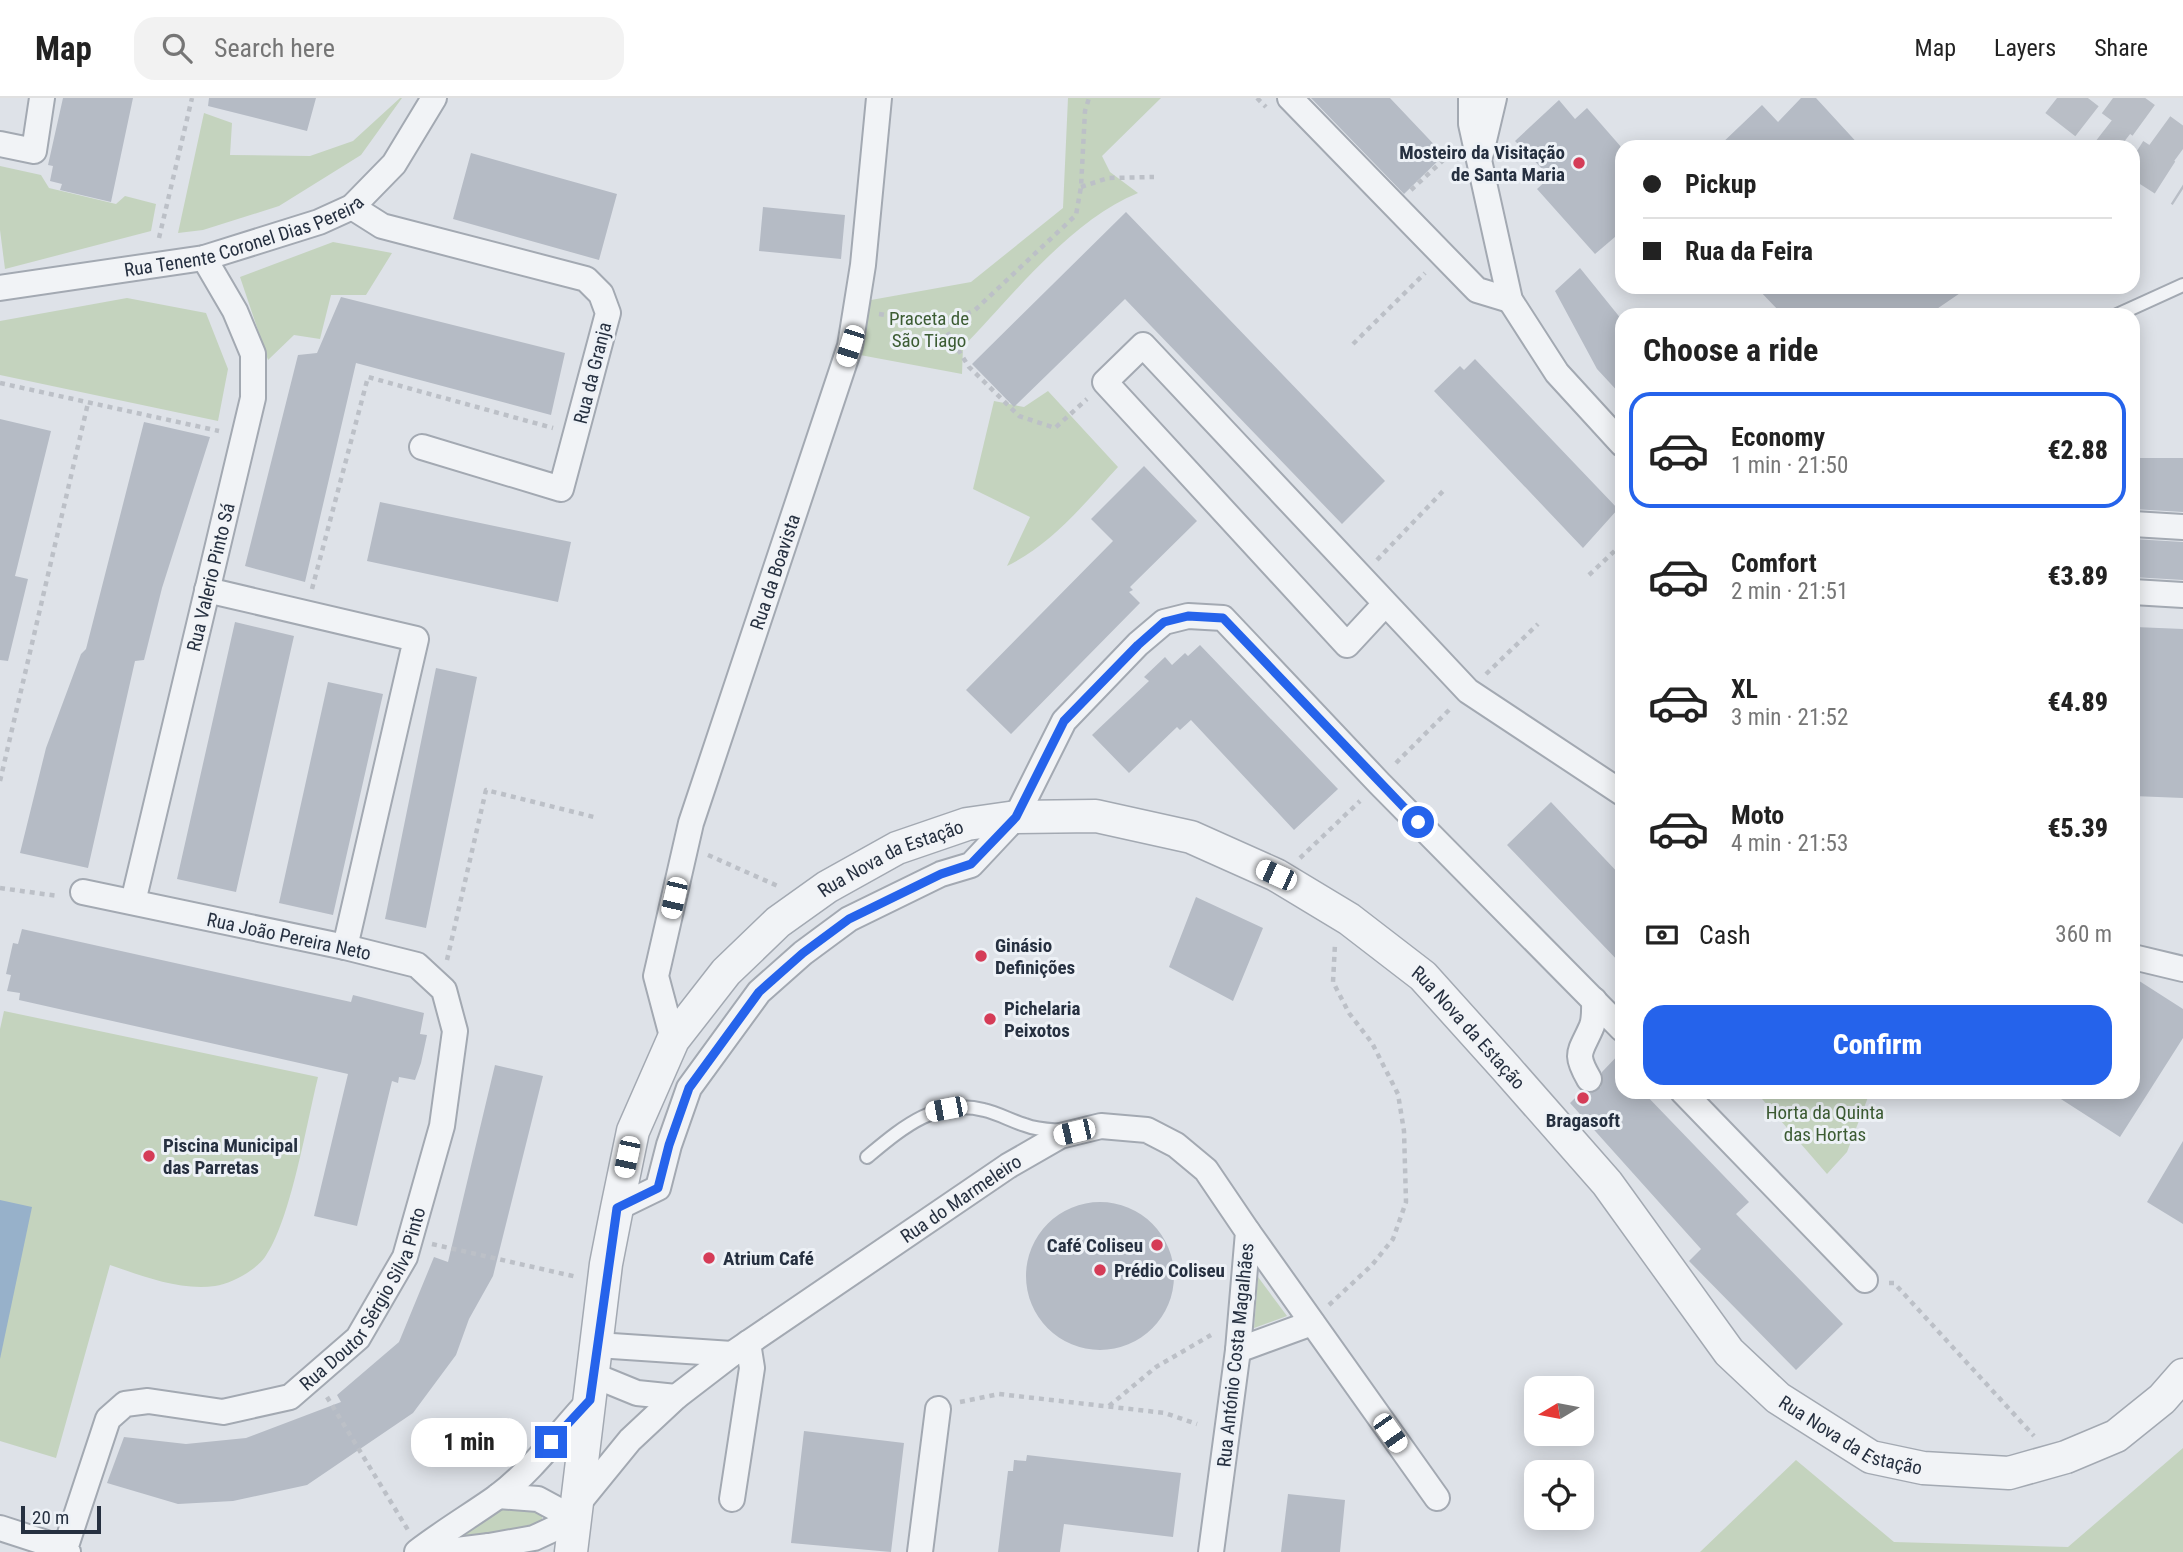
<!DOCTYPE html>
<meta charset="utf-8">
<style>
body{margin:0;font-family:"Roboto Condensed",sans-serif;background:#f2f2f2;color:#222;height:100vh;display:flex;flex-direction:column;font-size:26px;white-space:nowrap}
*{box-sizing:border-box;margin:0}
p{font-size:23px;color:#767676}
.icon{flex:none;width:38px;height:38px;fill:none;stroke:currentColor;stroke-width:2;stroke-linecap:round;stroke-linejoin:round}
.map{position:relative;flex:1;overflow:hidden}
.details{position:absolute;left:1615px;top:210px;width:525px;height:791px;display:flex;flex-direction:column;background:#fff;border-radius:21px;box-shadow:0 4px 18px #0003}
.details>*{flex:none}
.banner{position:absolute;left:1615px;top:42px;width:525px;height:154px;border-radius:21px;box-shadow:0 4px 18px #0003;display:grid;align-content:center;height:154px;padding:0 28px;background:#fff}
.needle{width:46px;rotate:260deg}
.fabs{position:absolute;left:1524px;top:1278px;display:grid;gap:14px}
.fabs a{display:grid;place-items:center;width:70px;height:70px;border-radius:14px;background:#fff;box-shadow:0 4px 18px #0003;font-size:35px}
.scale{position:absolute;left:21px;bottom:18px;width:80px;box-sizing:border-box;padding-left:7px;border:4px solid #263040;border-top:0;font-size:19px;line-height:24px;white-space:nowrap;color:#263040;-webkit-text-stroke:5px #edf1f6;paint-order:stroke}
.end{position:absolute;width:32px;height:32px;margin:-16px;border:9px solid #2563eb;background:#fff;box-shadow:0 0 0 4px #fff}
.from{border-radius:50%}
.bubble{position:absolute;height:49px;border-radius:21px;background:#fff;box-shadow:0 4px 18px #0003;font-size:23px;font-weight:800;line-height:49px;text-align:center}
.car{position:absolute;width:21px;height:42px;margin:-21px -10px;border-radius:9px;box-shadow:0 0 5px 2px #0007;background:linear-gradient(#fff 24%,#345 0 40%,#fff 0 76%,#345 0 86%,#fff 0)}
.banner b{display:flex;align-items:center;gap:24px;height:66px;font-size:26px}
.banner b+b{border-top:2px solid #e0e0e0}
.banner i{width:18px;height:18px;background:#222}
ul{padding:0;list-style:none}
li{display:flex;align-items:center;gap:21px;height:116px;margin:0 14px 10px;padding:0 14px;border:4px solid transparent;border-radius:21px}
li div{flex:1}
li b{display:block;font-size:26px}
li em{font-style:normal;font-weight:800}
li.selected{border-color:#2563eb}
li>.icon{width:63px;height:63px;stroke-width:1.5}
h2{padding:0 28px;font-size:32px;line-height:84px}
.pay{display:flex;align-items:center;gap:18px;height:77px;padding:0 28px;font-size:26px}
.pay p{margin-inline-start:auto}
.primary-button{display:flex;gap:14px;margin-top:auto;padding:14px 28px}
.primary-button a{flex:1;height:80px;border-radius:21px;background:#2563eb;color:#fff;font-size:28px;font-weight:800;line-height:80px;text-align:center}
header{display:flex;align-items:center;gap:42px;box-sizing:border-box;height:98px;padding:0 35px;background:#fff;border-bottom:2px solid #e0e0e0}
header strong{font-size:33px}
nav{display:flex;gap:38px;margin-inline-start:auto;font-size:24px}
.search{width:490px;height:63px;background:#f2f2f2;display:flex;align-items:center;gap:18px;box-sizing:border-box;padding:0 24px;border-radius:21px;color:#767676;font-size:26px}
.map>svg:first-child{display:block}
.green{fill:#c4d3be}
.water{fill:#97b1ca}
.building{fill:#b5bbc5}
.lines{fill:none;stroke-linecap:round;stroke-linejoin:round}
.trunk-tunnel{stroke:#b9bec6;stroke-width:38;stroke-dasharray:38 19;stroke-linecap:butt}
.service-casing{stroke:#a3a9b2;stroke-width:16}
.minor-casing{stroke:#a3a9b2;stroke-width:28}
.tertiary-casing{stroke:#a3a9b2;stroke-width:35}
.path{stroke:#bcc0c7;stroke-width:4.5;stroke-dasharray:5 5;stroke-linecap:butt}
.service{stroke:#f1f3f6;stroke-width:12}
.minor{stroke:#f1f3f6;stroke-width:24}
.tertiary{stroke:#f1f3f6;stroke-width:32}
.route{stroke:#2563eb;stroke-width:9}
.poi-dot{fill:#d53c57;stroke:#edf1f6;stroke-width:2.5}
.labels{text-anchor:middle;stroke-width:6;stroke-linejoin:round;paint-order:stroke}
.poi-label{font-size:19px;font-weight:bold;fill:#263040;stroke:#edf1f6;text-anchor:start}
.street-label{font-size:19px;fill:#263040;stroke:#edf1f6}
.park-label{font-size:19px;fill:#3c5c33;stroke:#edf1f6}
</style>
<header>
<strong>Map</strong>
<div class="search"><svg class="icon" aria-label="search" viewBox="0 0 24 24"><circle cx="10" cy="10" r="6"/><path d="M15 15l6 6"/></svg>Search here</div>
<nav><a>Map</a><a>Layers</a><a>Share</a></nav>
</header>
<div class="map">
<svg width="2183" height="1454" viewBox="0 0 2183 1454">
<rect width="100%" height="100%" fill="#dee2e8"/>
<path class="green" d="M 400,0 L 402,0 L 361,57 L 279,108 L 203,132 L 178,135 L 204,15 L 232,25 L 230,57 L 310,58 L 353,43 Z
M 1068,0 L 1161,0 L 1102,58 L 1110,74 L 1138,95 C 1071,122 1013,197 963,249 L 962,276 L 860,257 L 871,202 L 971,184 L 1063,110 Z
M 0,68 L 41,77 L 49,90 L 116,106 L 125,98 L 156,106 L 151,133 L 5,171 L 0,132 Z
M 333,144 L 392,155 L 366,197 L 331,197 L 320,241 L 294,237 L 268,262 L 240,179 Z
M 127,200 L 206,215 L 228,271 L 218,323 L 0,277 L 0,223 Z
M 1048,293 L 1118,369 C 1085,405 1051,447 1007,468 L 1030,419 L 973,391 L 994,303 L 1024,309 Z
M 4,913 L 318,979 C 307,1024 290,1125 265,1159 C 256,1172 231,1186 215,1188 C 180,1193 143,1178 110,1167 L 56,1360 L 0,1343 L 0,931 Z
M 1756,994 L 1870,994 L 1847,1054 L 1827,1076 Z
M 1258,1179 L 1287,1218 L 1254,1230 Z
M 2183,1350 L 2183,1454 L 1700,1454 L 1796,1362 L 1894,1444 L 2068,1449 Z
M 512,1406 L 542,1413 L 542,1422 L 537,1428 L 450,1445 L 486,1411 Z"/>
<path class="water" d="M 0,1102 L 32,1109 L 0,1261 Z"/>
<path class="building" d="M 63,0 L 133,0 L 111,104 L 60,92 L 62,86 L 50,83 L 53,68 L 48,67 Z
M 209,0 L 316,0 L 307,33 L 208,8 Z
M 1311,0 L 1390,0 L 1444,57 L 1404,96 Z
M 1801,0 L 1816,0 L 1861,49 L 1718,49 L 1762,7 L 1778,24 Z
M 1559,2 L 1575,21 L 1587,10 L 1622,50 L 1622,133 L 1595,156 L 1537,91 L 1550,79 L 1515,43 Z
M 471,55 L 617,96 L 599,162 L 453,121 Z
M 763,109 L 845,117 L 841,161 L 759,153 Z
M 1126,114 L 1385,383 L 1342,426 L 1125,201 L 1014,309 L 972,266 Z
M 1580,170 L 1622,222 L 1622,298 L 1597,271 L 1555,193 Z
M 1756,189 L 1969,189 L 1928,217 L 1783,217 Z
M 341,199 L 565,255 L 551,317 L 356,265 L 305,484 L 245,468 L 298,257 L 317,255 Z
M 1475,261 L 1618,411 L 1583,450 L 1434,293 L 1460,268 L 1464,272 Z
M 0,321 L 51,333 L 15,478 L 28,481 L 8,563 L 0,562 Z
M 144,324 L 210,339 L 162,490 L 144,562 L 135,563 L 88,770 L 20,755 L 46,650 L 81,556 L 86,551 Z
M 2133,360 L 2183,360 L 2183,414 L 2133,411 Z
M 1144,368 L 1197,423 L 1130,489 L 1133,492 L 1129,494 L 1140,505 L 1011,636 L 966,592 L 1113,443 L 1091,421 Z
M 380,404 L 571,444 L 558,504 L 367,463 Z
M 2133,441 L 2183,444 L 2183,482 L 2133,479 Z
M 235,524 L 294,538 L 236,794 L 177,781 Z
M 2135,529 L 2183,531 L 2183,700 L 2133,698 Z
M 1200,547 L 1338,691 L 1294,732 L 1191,622 L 1180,632 L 1177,629 L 1129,675 L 1092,637 L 1149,583 L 1144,579 L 1165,559 L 1172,567 L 1185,555 L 1188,558 Z
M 436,570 L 477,579 L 426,830 L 385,821 Z
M 328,584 L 383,596 L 333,817 L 279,805 Z
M 1551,704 L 1622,779 L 1622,867 L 1507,747 Z
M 1196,799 L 1263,830 L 1233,903 L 1169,869 Z
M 22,831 L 351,904 L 353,897 L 424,915 L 420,936 L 427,937 L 421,965 L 415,982 L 399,979 L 398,985 L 392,983 L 357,1128 L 314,1118 L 348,976 L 19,902 L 20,895 L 7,893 L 11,877 L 6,876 L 13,845 L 18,846 Z
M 2133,879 L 2183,911 L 2183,940 L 2120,1039 L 2050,994 L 2133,994 Z
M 1622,953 L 1622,994 L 1643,994 L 1749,1104 L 1736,1116 L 1843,1226 L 1796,1272 L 1689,1163 L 1701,1151 L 1570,1005 L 1581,994 L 1589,996 L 1601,989 L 1602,974 Z
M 495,967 L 543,978 L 493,1178 L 469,1221 L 456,1257 L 413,1315 L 307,1387 L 233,1403 L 178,1406 L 107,1385 L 124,1339 L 186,1346 L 246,1340 L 341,1304 L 337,1297 L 399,1244 L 434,1159 L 448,1164 Z
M 2183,1043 L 2183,1126 L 2147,1104 Z
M1026 1178a74 74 0 1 1 148 0a74 74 0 1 1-148 0Z
M 804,1333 L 904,1345 L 891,1454 L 791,1445 Z
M 1027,1357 L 1181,1375 L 1173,1439 L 1064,1426 L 1060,1454 L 998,1454 L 1008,1373 L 1013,1373 L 1014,1362 L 1026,1363 Z
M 1288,1396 L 1345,1402 L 1340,1454 L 1281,1454 Z"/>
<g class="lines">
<path class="trunk-tunnel" d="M 2057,0 L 2120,49
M 2113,0 L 2183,51
M 2133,59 L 2183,91"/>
<g class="service-casing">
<path id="service" d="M 2117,217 L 2183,187
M 867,1059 C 902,1030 936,1000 984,1012 C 998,1015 1011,1023 1025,1027 C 1037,1032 1051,1032 1063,1033"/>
</g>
<g class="minor-casing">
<g id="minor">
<path d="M 1290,0 L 1477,192 L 1510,202"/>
<path d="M 1471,0 L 1471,26 L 1510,202 L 1557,275 L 1622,346"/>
<path d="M 0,46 L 34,53 L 42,0"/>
<path d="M 1481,55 L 1494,0"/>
<path d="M 352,109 L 382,128 L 586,181 L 601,196 L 608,215 L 561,391 L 422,349"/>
<path id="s1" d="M 0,190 L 204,160 L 319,124 L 352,109 L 394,66 L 434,0"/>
<path d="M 2133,426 L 2183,429"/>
<path d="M 207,492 L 416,541 L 345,849"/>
<path d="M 2133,494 L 2183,497"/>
<path d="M 1385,506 L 1347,547 L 1105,284 L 1143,247 L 1468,593 L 1622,695"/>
<path id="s2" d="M 133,804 L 253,300 L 253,256 L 235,213 L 204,160"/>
<path d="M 2133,859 L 2183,871"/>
<path id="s3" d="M 673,942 L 656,878 L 691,725 L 850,248 L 863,167 L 879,0"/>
<path d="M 1589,981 C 1574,955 1580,955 1591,930 C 1595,922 1594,910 1594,902"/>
<path d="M 1683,994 L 1865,1182"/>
<path d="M 617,1110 L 658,1090 L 669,1047 L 689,990 L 759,894 L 803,855 L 849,821 L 941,776 L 971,767 L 1016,719 L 1064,623 L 1138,546 L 1164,524 L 1188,518 L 1223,520 L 1379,685 L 1622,931"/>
<path d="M 1248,1134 L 1437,1400"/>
<path d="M 597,1247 L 732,1256"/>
<path d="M 1238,1252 L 1312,1225"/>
<path id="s4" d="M 593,1277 L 637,1295 L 676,1299 L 732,1256 L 1008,1068 L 1060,1038 L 1101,1028 L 1147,1032 L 1176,1047 L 1206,1072 L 1248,1134 L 1238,1252 L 1211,1454"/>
<path d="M 498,1398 L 538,1401 L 575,1421"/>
<path d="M 732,1401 L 752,1270 L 748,1245"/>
<path d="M 577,1407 L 630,1342 L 676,1299"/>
<path d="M 0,1430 L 65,1451"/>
<path d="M 489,1448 L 534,1440 L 575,1421"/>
<path id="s5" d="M 68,1454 L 65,1451 L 108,1321 L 125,1306 L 148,1303 L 223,1314 L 290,1299 L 358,1240 L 405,1159 L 442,1028 L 455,933 L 444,892 L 417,867 L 345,849 L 83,794"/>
<path d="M 417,1454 C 443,1434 470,1418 497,1399 C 532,1373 560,1334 590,1302"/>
<path d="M 441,1454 L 489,1448 L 499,1454"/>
<path d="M 920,1454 L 938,1311"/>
</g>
</g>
<g class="tertiary-casing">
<g id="tertiary">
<path id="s6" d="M 571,1454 L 606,1166 L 617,1110 L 633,1033 L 673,942 L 726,874 L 778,824 L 827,789 L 897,750 L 967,726 L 1016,719 L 1096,718 L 1191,739 L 1276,777 L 1349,821 L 1423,878 L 1505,969 L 1607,1085 L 1729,1254 L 1778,1300 L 1871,1359 L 1923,1370 L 2009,1375 L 2066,1359 L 2116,1338 L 2162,1301 L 2183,1277"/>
</g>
</g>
<path class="path" d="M 1257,0 L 1266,9
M 1081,89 L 1108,80 L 1154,79
M 1411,92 L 1451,55
M 159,140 L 192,0
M 879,216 L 942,226 L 975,212 L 1076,117 L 1081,89 L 1085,13 L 1089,0
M 942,226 L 969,269 L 1019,318 L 1055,330 L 1087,301
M 1353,246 L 1425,175
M 0,285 L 219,333
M 1377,462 L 1446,390
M 1589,477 L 1622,446
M 312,491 L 368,279 L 553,330
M 1486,576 L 1538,526
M 1396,665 L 1452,609
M 0,683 L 88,305
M 708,757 L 780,789
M 1300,760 L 1360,703
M 0,790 L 58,798
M 447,862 L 486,692 L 594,719
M 432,1146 L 577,1179
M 1889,1185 L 1894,1185 L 2034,1338
M 1329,1207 L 1372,1167 L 1393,1141 L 1406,1104 L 1404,1033 L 1398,996 L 1372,945 L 1349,915 L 1333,884 L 1335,846
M 327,1299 L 408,1432
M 960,1304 L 999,1296 L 1165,1315 L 1197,1326
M 1109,1308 L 1156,1269 L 1211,1237"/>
<use href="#service" class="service"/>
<use href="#minor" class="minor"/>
<use href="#tertiary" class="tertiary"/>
</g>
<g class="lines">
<path class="route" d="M 551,1344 L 590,1302 L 617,1110 L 658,1090 L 669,1047 L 689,990 L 759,894 L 803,855 L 849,821 L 941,776 L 971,766 L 1016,719 L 1064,623 L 1138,547 L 1164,524 L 1188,518 L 1223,520 L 1418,724"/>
</g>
<g class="poi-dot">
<circle cx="1579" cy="65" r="7"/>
<circle cx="981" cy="858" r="7"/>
<circle cx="990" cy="921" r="7"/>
<circle cx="1583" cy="1000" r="7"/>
<circle cx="149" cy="1058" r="7"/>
<circle cx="1157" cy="1147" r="7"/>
<circle cx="709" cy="1160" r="7"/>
<circle cx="1100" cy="1172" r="7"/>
</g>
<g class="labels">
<g class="poi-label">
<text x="1565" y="61" text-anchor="end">Mosteiro da Visitação<tspan x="1565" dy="22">de Santa Maria</tspan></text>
<text x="995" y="854">Ginásio<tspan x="995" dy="22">Definições</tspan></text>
<text x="1004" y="917">Pichelaria<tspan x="1004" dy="22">Peixotos</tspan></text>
<text x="1583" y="1029" text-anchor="middle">Bragasoft</text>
<text x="163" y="1054">Piscina Municipal<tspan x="163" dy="22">das Parretas</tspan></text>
<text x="1143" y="1154" text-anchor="end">Café Coliseu</text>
<text x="723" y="1167">Atrium Café</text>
<text x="1114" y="1179">Prédio Coliseu</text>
</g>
<g class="street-label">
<text dy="7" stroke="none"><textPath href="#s1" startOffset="250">Rua Tenente Coronel Dias Pereira</textPath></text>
<text transform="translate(592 275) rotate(-76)" y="7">Rua da Granja</text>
<text dy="7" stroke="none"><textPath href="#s3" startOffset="488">Rua da Boavista</textPath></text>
<text dy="7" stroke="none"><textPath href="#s2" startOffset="334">Rua Valerio Pinto Sá</textPath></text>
<text dy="7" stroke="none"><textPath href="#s6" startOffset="814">Rua Nova da Estação</textPath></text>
<text transform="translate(289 838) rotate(12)" y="7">Rua João Pereira Neto</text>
<text dy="7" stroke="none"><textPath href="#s6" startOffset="1465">Rua Nova da Estação</textPath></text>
<text dy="7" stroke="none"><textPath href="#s4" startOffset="434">Rua do Marmeleiro</textPath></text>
<text dy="7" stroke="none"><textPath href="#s5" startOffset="457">Rua Doutor Sérgio Silva Pinto</textPath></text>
<text transform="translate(1235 1257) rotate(-84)" y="7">Rua António Costa Magalhães</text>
<text dy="7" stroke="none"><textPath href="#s6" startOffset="2032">Rua Nova da Estação</textPath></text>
</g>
<g class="park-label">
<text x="929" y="227">Praceta de<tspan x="929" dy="22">São Tiago</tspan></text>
<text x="1825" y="1021">Horta da Quinta<tspan x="1825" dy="22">das Hortas</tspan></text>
</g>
</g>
</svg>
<div class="fabs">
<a><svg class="needle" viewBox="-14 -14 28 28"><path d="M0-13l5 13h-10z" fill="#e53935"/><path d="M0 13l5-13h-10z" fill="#767676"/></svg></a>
<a><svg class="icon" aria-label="locate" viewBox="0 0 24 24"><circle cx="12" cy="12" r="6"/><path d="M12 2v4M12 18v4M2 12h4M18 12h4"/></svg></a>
</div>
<div class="scale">20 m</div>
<i class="end from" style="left:1418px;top:724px"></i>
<i class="end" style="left:551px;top:1344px"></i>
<div class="bubble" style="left:411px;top:1320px;width:116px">1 min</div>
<i class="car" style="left:850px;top:248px;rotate:198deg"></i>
<i class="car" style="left:1276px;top:777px;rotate:294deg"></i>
<i class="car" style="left:674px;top:800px;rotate:193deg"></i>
<i class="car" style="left:946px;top:1011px;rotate:259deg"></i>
<i class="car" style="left:1074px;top:1034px;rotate:257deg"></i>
<i class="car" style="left:627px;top:1059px;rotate:192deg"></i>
<i class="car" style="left:1390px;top:1335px;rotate:145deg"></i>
<div class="banner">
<b><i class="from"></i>Pickup</b>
<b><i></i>Rua da Feira</b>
</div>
<section class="details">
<h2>Choose a ride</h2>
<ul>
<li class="selected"><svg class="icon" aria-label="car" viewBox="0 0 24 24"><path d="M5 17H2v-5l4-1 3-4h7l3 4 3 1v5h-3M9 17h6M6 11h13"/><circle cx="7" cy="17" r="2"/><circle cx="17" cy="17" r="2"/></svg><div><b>Economy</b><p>1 min · 21:50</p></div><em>€2.88</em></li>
<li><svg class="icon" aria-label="car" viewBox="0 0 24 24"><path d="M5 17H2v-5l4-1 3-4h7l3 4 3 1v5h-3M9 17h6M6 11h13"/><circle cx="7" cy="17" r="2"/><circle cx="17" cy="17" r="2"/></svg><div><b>Comfort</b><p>2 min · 21:51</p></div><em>€3.89</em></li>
<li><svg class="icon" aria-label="car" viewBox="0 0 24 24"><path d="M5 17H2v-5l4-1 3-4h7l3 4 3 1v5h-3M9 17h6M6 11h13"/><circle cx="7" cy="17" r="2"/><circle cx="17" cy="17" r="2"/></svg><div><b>XL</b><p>3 min · 21:52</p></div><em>€4.89</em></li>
<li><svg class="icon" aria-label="car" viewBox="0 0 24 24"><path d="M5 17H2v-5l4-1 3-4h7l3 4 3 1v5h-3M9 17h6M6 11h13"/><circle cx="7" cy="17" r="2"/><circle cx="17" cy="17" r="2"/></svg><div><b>Moto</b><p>4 min · 21:53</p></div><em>€5.39</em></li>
</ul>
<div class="pay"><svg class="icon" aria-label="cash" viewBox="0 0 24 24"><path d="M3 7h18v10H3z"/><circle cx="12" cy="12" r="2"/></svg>Cash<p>360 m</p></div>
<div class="primary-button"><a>Confirm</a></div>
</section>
</div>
